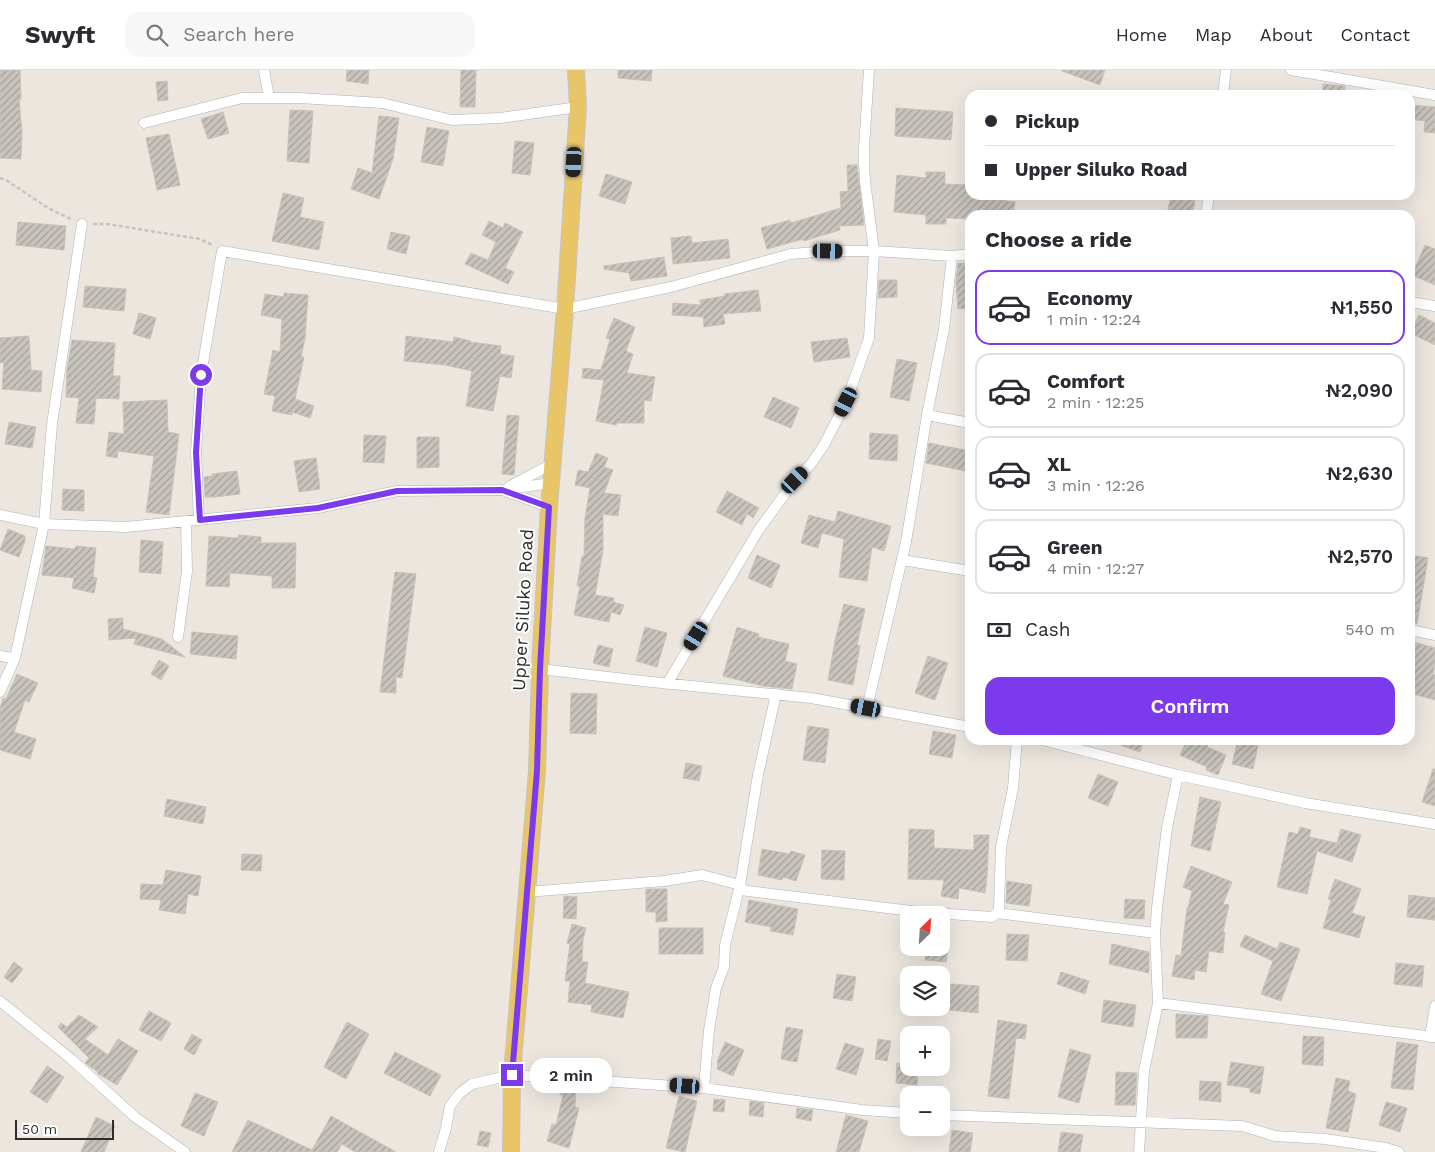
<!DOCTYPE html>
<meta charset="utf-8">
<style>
body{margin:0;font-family:"Work Sans",sans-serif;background:#f7f7f7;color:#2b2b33;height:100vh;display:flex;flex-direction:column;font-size:19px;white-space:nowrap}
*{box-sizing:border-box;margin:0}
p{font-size:16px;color:#7c7c81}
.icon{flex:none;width:28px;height:28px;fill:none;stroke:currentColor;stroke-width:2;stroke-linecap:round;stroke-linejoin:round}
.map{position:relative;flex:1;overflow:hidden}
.side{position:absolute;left:965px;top:140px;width:450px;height:535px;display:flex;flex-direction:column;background:#fff;border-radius:15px;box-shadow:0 5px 20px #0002}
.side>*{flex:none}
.guide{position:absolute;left:965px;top:20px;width:450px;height:110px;border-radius:15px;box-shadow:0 5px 20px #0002;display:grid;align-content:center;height:110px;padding:0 20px;background:#fff}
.needle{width:32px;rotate:25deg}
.tools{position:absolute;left:900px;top:836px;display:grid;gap:10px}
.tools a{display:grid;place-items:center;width:50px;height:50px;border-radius:10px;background:#fff;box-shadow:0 5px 20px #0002;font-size:25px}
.scale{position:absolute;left:15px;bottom:12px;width:99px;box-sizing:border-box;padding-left:5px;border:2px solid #2c2c2c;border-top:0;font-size:14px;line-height:18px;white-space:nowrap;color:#2c2c2c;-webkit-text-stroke:4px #fff;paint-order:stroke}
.end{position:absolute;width:22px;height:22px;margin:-11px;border:6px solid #7c3aed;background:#fff;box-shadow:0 0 0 2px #fff}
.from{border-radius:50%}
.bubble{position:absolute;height:35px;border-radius:15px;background:#fff;box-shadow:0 5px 20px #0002;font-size:16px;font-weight:600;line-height:35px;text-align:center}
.car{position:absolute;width:15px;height:30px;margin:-15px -8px;border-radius:6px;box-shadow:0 0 4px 1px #0007;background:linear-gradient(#222 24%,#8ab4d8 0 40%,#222 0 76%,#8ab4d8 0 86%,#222 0)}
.guide b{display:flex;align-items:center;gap:18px;height:48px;font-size:19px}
.guide b+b{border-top:1px solid #e1e1e2}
.guide i{width:12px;height:12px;background:#2b2b33}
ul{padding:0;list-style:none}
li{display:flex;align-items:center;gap:15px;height:75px;margin:0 10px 8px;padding:0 10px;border:2px solid #e1e1e2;border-radius:15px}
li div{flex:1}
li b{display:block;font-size:19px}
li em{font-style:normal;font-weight:600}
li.selected{border-color:#7c3aed}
li>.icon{width:45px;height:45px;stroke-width:1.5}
h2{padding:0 20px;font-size:22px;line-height:60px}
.pay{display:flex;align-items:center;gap:12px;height:55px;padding:0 20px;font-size:19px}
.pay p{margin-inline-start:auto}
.action{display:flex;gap:10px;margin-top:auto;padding:10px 20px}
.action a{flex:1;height:58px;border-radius:15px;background:#7c3aed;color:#fff;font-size:20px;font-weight:600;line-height:58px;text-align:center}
header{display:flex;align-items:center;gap:30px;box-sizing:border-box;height:70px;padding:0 25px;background:#fff;border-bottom:1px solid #e1e1e2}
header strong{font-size:24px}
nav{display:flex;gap:28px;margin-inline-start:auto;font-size:18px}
.search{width:350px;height:45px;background:#f7f7f7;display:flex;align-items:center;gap:12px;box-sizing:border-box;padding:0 18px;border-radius:15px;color:#7c7c81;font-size:19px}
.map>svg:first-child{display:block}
.building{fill:url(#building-hatch);stroke:#c8c2b8}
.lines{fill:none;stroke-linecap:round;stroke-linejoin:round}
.street-casing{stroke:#afb2bb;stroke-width:11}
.primary-casing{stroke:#c4c4c4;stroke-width:18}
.path{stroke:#c4c4c4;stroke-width:2.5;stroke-dasharray:4 2.5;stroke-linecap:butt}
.street{stroke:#fff;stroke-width:10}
.primary{stroke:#e8c668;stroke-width:16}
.route{stroke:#7c3aed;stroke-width:6}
.labels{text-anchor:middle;stroke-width:4;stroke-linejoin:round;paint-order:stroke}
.street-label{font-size:18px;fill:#2c2c2c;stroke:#fff}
</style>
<header>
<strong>Swyft</strong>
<div class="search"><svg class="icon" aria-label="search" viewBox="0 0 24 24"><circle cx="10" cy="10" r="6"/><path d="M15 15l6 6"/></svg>Search here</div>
<nav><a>Home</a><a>Map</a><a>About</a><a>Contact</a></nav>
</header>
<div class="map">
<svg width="1435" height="1082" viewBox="0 0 1435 1082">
<defs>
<pattern id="building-hatch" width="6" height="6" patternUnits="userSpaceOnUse" patternTransform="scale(1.25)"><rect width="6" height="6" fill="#c8c4bd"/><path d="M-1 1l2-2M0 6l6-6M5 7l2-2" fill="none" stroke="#a39f9a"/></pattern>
</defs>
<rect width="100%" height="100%" fill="#ece6df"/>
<path class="building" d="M 0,0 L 20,0 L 21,30 L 19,30 L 22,61 L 21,89 L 0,88 Z
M 347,0 L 369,0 L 368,14 L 346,11 Z
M 461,0 L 476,0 L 475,37 L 460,37 Z
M 618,0 L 652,0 L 651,11 L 618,8 Z
M 1062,0 L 1105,0 L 1100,15 L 1062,1 Z
M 167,11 L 168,30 L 158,31 L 156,12 Z
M 1323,14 L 1345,16 L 1344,25 L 1323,25 Z
M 1410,35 L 1435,37 L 1435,63 L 1424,62 L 1425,51 L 1410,49 Z
M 896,38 L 953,42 L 951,70 L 895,66 Z
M 290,40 L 313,41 L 309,93 L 287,91 Z
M 223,42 L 229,63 L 208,69 L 201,49 Z
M 379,46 L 399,48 L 393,89 L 379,129 L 351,119 L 358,98 L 372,103 Z
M 427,57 L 449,61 L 443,96 L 421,92 Z
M 169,64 L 180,115 L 157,120 L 146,68 Z
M 515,71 L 534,73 L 530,105 L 512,103 Z
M 847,95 L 857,95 L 864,155 L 839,156 L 840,160 L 804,171 L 803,169 L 767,179 L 761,158 L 790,150 L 791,153 L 841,138 L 840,122 L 848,121 Z
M 926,102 L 945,102 L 945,114 L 970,115 L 970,125 L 982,125 L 982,128 L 1015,132 L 1013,145 L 970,145 L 970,149 L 946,148 L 946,154 L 926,154 L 926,145 L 894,142 L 897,105 L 926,108 Z
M 606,104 L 632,112 L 625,134 L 599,126 Z
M 283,123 L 304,128 L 300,147 L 324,152 L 319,180 L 272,171 Z
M 1171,125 L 1196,125 L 1192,145 L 1167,145 Z
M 489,151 L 503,158 L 505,153 L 523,162 L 505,198 L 514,202 L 508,214 L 465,194 L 471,183 L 488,190 L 496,172 L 482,165 Z
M 18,152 L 66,156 L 64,180 L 16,175 Z
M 391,162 L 410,166 L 406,184 L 387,179 Z
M 691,166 L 692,173 L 728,169 L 730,188 L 673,194 L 671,168 Z
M 1425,175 L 1435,179 L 1435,215 L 1412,205 Z
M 664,187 L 667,206 L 631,211 L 629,203 L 604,199 L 604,196 Z
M 958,193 L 967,193 L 966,206 L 970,206 L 970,238 L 958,239 L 956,213 Z
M 879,210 L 897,210 L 897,227 L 878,228 Z
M 85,216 L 126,219 L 124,241 L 83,237 Z
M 758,220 L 761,241 L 723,244 L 725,254 L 704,257 L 703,247 L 672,245 L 673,233 L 701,235 L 700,230 L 725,226 L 724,224 Z
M 284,223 L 308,225 L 305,268 L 301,287 L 304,287 L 295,329 L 314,336 L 310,348 L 292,342 L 292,345 L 272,341 L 275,326 L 264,324 L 273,280 L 280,282 L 282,249 L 261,245 L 265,224 L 284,227 Z
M 139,243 L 156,248 L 150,269 L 133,264 Z
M 1419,245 L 1435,253 L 1435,275 L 1410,263 Z
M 614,248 L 635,257 L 626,281 L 633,284 L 627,303 L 655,307 L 651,331 L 644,330 L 644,353 L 617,353 L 616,355 L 596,351 L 604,310 L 582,308 L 583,298 L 601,300 L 610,269 L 606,268 Z
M 29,266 L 31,300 L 42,301 L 41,322 L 2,319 L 4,292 L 0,293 L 0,268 Z
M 406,266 L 453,272 L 454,267 L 471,271 L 470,272 L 501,276 L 500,284 L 514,286 L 511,308 L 500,306 L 493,341 L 466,336 L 472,301 L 445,295 L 404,291 Z
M 847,268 L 850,287 L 814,292 L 811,272 Z
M 72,270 L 115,273 L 113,306 L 120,306 L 119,329 L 96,328 L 94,354 L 76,353 L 79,328 L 66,327 L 67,299 Z
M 897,289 L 917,293 L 909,331 L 890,327 Z
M 773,327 L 799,338 L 791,358 L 764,347 Z
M 167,330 L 168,362 L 179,364 L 169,445 L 146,442 L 154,386 L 118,381 L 117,388 L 106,386 L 109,362 L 124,364 L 123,332 Z
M 507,345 L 519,346 L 514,405 L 502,404 Z
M 9,352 L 36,357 L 32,378 L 5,374 Z
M 870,363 L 898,365 L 897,391 L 869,389 Z
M 364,365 L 386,366 L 384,393 L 363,392 Z
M 417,367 L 439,367 L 439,397 L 417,398 Z
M 929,373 L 970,381 L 970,402 L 926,393 Z
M 596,383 L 608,388 L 604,397 L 613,400 L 604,423 L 621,425 L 618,446 L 603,444 L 603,480 L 595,525 L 614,528 L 613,532 L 624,535 L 620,545 L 611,542 L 609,552 L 574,545 L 580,516 L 577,516 L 582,486 L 584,486 L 585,448 L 590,418 L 575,415 L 578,400 L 588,402 Z
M 316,388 L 320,419 L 299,422 L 294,391 Z
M 237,401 L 240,424 L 215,427 L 205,427 L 204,407 L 212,406 L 212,404 Z
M 63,419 L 84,420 L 84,441 L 62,440 Z
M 727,421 L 759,438 L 753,448 L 747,444 L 742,455 L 716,442 Z
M 838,441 L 891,456 L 884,481 L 872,477 L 867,511 L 839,507 L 844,469 L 822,463 L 818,478 L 801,473 L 809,445 L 835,452 Z
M 8,459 L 25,466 L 25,471 L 19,487 L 0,480 Z
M 239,465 L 261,467 L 261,473 L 296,473 L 295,518 L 272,518 L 272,506 L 230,503 L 229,517 L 206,516 L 209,466 L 238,468 Z
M 141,470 L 163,472 L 161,504 L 139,502 Z
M 46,476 L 75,479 L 76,476 L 96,478 L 93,507 L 97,508 L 94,523 L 72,518 L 74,508 L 42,505 Z
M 757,485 L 780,495 L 771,518 L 748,508 Z
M 1410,485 L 1428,488 L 1417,554 L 1410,553 Z
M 395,502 L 416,504 L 402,608 L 396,607 L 396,623 L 380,622 Z
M 844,534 L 865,539 L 857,575 L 860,576 L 853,615 L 828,610 L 835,571 Z
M 123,548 L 123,559 L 162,569 L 185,587 L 134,574 L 136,568 L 109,570 L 108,549 Z
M 645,557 L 667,563 L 657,597 L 636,591 Z
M 737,557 L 759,564 L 758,567 L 789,574 L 785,591 L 797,594 L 792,619 L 763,616 L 723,606 Z
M 192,562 L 238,566 L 236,589 L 190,584 Z
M 1410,571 L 1435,578 L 1435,595 L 1433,604 L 1435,605 L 1435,630 L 1410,623 Z
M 598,575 L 613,579 L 609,597 L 593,593 Z
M 928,586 L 948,593 L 935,630 L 915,623 Z
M 159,590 L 169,596 L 161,610 L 151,604 Z
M 17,604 L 38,613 L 29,632 L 25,630 L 14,662 L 36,669 L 30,689 L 0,680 L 0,639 L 3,628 L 6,629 Z
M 571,623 L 597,624 L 596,664 L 570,663 Z
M 808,656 L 829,659 L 825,693 L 803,690 Z
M 933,661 L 956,665 L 952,688 L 929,684 Z
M 1112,670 L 1144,670 L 1140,682 L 1112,672 Z
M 1187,670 L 1210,670 L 1207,677 L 1226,685 L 1218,705 L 1206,700 L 1207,697 L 1180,685 Z
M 1238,670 L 1259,670 L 1253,699 L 1232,694 Z
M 686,693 L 702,696 L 699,711 L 683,708 Z
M 1433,699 L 1435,699 L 1435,736 L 1422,732 Z
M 1098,704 L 1118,712 L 1108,736 L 1088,728 Z
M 1200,727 L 1221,732 L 1210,781 L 1191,776 Z
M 167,729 L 206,737 L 203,754 L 164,746 Z
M 1300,757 L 1311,760 L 1309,767 L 1337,773 L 1341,759 L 1361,765 L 1352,792 L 1317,781 L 1307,824 L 1277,817 L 1289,762 L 1298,764 Z
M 909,759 L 934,760 L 934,778 L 974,780 L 974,765 L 989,765 L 987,807 L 985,823 L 959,818 L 958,829 L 941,826 L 944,810 L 908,809 Z
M 762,779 L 790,784 L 791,781 L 805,785 L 796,811 L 783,807 L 782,810 L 758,805 Z
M 822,780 L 845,781 L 844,810 L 821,809 Z
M 242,784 L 262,785 L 261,801 L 241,800 Z
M 1191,796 L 1232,812 L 1223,834 L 1229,835 L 1223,862 L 1225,862 L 1223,883 L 1209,881 L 1206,902 L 1195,900 L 1194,910 L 1172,906 L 1176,885 L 1181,886 L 1187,838 L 1188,838 L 1192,821 L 1183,817 Z
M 166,800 L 201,806 L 198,826 L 188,824 L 185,844 L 159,840 L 161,830 L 140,829 L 141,814 L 163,815 Z
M 1335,809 L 1361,819 L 1352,843 L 1365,847 L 1359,868 L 1323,858 L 1331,830 L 1328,829 Z
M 1007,811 L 1032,815 L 1029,836 L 1006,833 Z
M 646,819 L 667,819 L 667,851 L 656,852 L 656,842 L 646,842 Z
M 1409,825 L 1435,828 L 1435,850 L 1407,847 Z
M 564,826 L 577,827 L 576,849 L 563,848 Z
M 1125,829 L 1145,830 L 1144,849 L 1124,848 Z
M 749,830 L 798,839 L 793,865 L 770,861 L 771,857 L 745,852 Z
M 572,854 L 586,858 L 583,870 L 582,892 L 588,892 L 585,913 L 629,922 L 623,948 L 591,942 L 592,935 L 568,932 L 570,911 L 565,911 L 570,874 L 567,873 Z
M 659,858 L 703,858 L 703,884 L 659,884 Z
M 1007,864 L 1029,865 L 1027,891 L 1006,890 Z
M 1245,865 L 1277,879 L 1280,872 L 1300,879 L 1281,931 L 1261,924 L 1273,891 L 1240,876 Z
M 1112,874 L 1149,882 L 1149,903 L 1109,894 Z
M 926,878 L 948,878 L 946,892 L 925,890 Z
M 14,892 L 23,899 L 12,913 L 4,907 Z
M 1396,893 L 1424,896 L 1422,917 L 1394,914 Z
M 1061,902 L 1089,911 L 1085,924 L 1057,914 Z
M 837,904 L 856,907 L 852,931 L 833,928 Z
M 951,914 L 979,916 L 978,943 L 949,940 Z
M 1104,930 L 1136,935 L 1133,957 L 1101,952 Z
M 149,941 L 171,953 L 161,971 L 139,960 Z
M 1176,944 L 1208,946 L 1207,968 L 1176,968 Z
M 79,945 L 98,957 L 85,969 L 108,985 L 118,969 L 138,981 L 117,1015 L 97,1003 L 98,1002 L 85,993 L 89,988 L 58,957 L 61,953 L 67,957 Z
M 998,950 L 1027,955 L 1025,969 L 1016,968 L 1009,1029 L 988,1026 Z
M 347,952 L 369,964 L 346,1009 L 324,997 Z
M 786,957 L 803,960 L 797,992 L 781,989 Z
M 192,964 L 202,970 L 194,985 L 184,979 Z
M 1303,966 L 1324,967 L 1323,996 L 1302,994 Z
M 878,969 L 891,971 L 887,991 L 875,989 Z
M 725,972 L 744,980 L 733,1006 L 717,999 L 718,989 Z
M 1397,972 L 1418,975 L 1413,1020 L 1391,1018 Z
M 845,973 L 864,979 L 856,1005 L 836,999 Z
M 1070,979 L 1091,985 L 1079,1033 L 1058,1027 Z
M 395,982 L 441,1005 L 430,1026 L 384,1003 Z
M 1231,992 L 1264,997 L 1260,1024 L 1250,1022 L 1250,1018 L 1227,1015 Z
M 897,993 L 909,994 L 909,998 L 918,998 L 917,1015 L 896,1013 Z
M 47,996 L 64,1007 L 47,1033 L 30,1022 Z
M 1116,1002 L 1137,1003 L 1135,1035 L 1115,1035 Z
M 1336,1008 L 1350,1011 L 1348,1021 L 1356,1024 L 1348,1062 L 1326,1058 Z
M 1200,1011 L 1221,1012 L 1221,1032 L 1199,1030 Z
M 560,1015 L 576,1016 L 575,1037 L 579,1038 L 569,1078 L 547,1071 L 552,1054 L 556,1055 L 563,1025 L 560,1025 Z
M 195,1023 L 218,1032 L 204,1066 L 181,1056 Z
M 679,1026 L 697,1031 L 685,1082 L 666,1078 Z
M 714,1029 L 725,1030 L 724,1042 L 713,1041 Z
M 750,1031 L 764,1033 L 763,1047 L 749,1045 Z
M 1386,1032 L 1407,1038 L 1400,1062 L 1379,1055 Z
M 797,1038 L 813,1040 L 811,1051 L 796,1048 Z
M 846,1045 L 868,1051 L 859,1082 L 836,1082 Z
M 331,1046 L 396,1082 L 355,1082 L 342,1074 L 337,1082 L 232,1082 L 248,1050 L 312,1080 Z
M 96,1047 L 115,1056 L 104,1082 L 81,1082 Z
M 952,1060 L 973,1063 L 970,1082 L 949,1082 Z
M 480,1061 L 491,1063 L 488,1077 L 477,1075 Z
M 1061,1062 L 1083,1065 L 1080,1082 L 1058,1082 Z"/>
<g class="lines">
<g class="street-casing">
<path id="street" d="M 264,0 L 269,28
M 1291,0 L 1435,25
M 1223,25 L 1226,0
M 144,53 L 242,28 L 299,28 L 382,33 L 452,50 L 500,48 L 578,37
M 1206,145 L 1209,125
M 1410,232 L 1435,236
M 927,345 L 970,353
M 510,416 L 552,394
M 505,421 L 549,437
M 0,445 L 44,454 L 126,457 L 318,438 L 397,421 L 502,420 L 551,413
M 199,450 L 196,383 L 201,305 L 222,181 L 565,239 L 671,217 L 791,184 L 828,181 L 874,181 L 952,186 L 970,184
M 902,490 L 970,501
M 1410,560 L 1435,565
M 178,567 L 187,501 L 186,451
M 0,586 L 15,588
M 540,599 L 642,611 L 811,628 L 970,657
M 667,614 L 758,461 L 795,410 L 811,394 L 824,375 L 846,332 L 869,268 L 874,181 L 865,111 L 864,93 L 864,78 L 869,0
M 0,622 L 15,588 L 44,454 L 52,354 L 82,154
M 776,624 L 758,705 L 740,815 L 743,820 L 748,821 L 920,842 L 992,847 L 997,843 L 999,838 L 1001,777 L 1013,718 L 1017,670
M 867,638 L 906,472 L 927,345 L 944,259 L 952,186
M 1042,670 L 1178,705 L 1305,733 L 1435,754
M 527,822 L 664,811 L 702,805 L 740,815 L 725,875 L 724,897 L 716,918 L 709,960 L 704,1018
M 997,843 L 1155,863
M 0,931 L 71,989 L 135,1047 L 185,1082
M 1158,933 L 1435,967
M 1430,967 L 1435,936
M 941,1045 L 1242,1056 L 1275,1066 L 1325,1069 L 1386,1078 L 1399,1082
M 439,1082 L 446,1058 L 450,1036 L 460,1023 L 472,1014 L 512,1005 L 704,1018 L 862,1040 L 909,1043
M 1139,1082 L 1144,1001 L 1158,933 L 1155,863 L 1157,838 L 1167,758 L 1178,705"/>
</g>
<g class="primary-casing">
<path id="primary" d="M 511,1082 L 512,1005 L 537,701 L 540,599 L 549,437 L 565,239 L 578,37 L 576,0"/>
</g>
<path class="path" d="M 0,108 L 6,110 L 48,138 L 73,150
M 93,154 L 107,154 L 200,169 L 212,175"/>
<use href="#street" class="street"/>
<use href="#primary" class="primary"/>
</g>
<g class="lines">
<path class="route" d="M 201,305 L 196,383 L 200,450 L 318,438 L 397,421 L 502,420 L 549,437 L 540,599 L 537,701 L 512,1005"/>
</g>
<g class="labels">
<g class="street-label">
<text transform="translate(523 540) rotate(-87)" y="6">Upper Siluko Road</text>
</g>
</g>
</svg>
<div class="tools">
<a><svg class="needle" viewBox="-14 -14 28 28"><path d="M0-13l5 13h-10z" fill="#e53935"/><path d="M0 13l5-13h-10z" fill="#7c7c81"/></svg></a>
<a><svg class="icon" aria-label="layers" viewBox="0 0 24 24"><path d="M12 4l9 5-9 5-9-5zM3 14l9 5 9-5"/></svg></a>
<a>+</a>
<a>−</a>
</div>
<div class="scale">50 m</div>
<i class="end from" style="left:201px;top:305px"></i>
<i class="end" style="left:512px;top:1005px"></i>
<div class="bubble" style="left:530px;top:988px;width:82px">2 min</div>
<i class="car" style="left:574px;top:92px;rotate:183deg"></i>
<i class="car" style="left:828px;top:181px;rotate:91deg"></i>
<i class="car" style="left:846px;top:332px;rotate:207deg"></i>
<i class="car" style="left:795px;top:410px;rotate:44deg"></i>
<i class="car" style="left:696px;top:566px;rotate:211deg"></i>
<i class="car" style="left:866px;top:638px;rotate:281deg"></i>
<i class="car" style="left:685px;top:1016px;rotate:274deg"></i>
<div class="guide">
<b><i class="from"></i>Pickup</b>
<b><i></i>Upper Siluko Road</b>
</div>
<section class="side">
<h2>Choose a ride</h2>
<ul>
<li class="selected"><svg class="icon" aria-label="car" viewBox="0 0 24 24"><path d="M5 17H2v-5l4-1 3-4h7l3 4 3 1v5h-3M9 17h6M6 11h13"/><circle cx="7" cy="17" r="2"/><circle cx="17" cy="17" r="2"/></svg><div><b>Economy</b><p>1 min · 12:24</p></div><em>₦1,550</em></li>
<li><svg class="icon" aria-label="car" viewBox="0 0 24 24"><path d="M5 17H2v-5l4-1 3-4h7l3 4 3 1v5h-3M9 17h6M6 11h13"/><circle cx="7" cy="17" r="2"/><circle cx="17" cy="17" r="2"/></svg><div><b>Comfort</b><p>2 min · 12:25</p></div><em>₦2,090</em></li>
<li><svg class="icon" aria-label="car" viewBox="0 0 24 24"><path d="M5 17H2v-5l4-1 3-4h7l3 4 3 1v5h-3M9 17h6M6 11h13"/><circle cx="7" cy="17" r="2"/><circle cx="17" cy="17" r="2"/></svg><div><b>XL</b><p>3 min · 12:26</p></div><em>₦2,630</em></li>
<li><svg class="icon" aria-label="car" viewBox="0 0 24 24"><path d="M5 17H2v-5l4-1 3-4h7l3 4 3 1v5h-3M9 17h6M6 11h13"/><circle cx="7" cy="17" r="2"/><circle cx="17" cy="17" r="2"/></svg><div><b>Green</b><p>4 min · 12:27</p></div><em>₦2,570</em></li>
</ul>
<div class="pay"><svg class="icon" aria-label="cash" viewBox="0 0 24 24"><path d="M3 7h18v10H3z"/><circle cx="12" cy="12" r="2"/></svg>Cash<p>540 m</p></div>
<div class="action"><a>Confirm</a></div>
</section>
</div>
